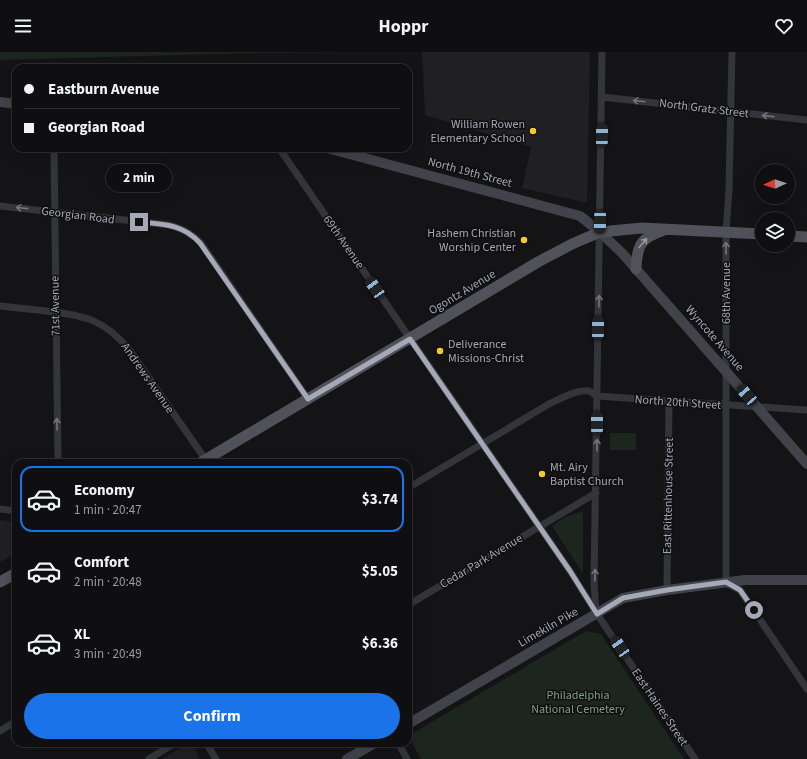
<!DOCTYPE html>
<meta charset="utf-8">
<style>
body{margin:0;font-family:"Source Sans 3",sans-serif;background:#181719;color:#f1f3f6;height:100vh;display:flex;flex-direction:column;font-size:15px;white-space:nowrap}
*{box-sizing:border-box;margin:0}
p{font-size:13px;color:#9b9c9f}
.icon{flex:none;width:22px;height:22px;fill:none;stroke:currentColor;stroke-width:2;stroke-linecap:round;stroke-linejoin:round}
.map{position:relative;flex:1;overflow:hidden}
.sheet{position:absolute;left:12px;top:407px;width:400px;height:288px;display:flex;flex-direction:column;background:#0f0e10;border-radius:12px;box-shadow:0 4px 16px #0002,0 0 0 1px #2f2e30}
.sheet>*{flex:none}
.hud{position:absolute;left:12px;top:12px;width:400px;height:88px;border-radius:12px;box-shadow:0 4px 16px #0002,0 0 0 1px #2f2e30;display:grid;align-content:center;height:88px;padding:0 12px;background:#0f0e10}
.needle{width:26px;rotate:267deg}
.buttons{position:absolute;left:755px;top:112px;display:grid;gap:8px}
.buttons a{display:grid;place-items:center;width:40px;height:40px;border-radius:50%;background:#0f0e10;box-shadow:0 4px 16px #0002,0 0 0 1px #2f2e30;font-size:20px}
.end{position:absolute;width:18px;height:18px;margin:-9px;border:5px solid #a5a8b6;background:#111;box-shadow:0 0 0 2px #111}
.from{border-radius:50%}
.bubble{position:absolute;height:28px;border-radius:14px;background:#0f0e10;box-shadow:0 4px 16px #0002,0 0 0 1px #2f2e30;font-size:13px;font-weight:700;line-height:28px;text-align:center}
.car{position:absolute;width:12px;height:24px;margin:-12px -6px;border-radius:5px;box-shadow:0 0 3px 1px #0007;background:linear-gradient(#222 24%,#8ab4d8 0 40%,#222 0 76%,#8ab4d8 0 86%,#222 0)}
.hud b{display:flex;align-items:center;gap:14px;height:38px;font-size:15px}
.hud b+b{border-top:1px solid #2f2e30}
.hud i{width:10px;height:10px;background:#f1f3f6}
ul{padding:7px 0 0;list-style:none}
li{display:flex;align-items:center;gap:12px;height:66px;margin:0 8px 6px;padding:0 4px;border:2px solid transparent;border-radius:12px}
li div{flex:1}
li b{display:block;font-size:15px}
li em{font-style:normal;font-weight:700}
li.on{border-color:#1a73e8}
li>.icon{width:36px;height:36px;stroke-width:1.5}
.cta{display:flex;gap:8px;margin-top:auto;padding:8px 12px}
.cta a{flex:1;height:46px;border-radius:24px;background:#1a73e8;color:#fff;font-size:16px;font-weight:700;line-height:46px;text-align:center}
header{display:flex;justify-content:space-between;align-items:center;height:52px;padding:0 12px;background:#0f0e10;font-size:18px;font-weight:700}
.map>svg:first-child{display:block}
.built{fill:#201f22}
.green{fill:#1d251f}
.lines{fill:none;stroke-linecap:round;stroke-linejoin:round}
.street{stroke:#34353a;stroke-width:7}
.secondary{stroke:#42434a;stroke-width:10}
.primary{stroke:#505159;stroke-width:11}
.oneway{stroke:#72747e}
.oneway2{stroke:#9497a3}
.route{stroke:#a5a8b6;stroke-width:5}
.poi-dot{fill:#f6c92b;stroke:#0f0e10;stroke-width:1.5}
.labels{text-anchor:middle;stroke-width:3;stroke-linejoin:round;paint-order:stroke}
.street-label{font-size:12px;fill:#a5a8b6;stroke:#0f0e10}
.poi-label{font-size:12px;fill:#a5a8b6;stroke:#0f0e10;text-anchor:end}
.park-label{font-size:12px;fill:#7ba182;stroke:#0f0e10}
</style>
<header><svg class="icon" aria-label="menu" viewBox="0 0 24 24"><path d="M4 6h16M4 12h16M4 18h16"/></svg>Hoppr<svg class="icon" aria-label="heart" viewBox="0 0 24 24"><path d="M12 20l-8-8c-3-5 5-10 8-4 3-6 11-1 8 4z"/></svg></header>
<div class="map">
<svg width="807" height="707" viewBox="0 0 807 707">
<rect width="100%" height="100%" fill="#141315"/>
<path class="built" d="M 422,0 L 590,0 L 587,151 L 522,136 L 531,95 L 425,63 Z
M 0,468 L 16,470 L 16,501 L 0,510 Z
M 189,691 L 192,691 L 200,707 L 162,707 Z"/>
<path class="green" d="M 0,0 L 369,0 L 254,1 L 0,8 Z
M 610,381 L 636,381 L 636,398 L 610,398 Z
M 583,459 L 583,522 L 552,474 L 565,465 Z
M 586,579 L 601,582 L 684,707 L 421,707 L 408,684 Z"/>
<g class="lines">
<path class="street" d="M 732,0 L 729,137 L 726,180 L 726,531 L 740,538 L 807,637
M 602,45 L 807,68
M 54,96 L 58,411
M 279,96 L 570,519 L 597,562 L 695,707
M 0,154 L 169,173 C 182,176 191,181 201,191 L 308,347
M 0,254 C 15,256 31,257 46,259 C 84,263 106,268 130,299 L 208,411
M 408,436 L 549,352 C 560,347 576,337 589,339 C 592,340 595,343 597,344 L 807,358
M 0,457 L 16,459
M 667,538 L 669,349
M 408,553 L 596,441
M 596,560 L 594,530 L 602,0
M 0,679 L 16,669
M 206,691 L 216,707
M 398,691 L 407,707
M 149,707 L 175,691"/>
<path class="secondary" d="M 0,50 L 16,52
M 327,96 L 580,164 L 600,180 L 622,201 L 807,412
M 408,672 L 623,546 L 667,538 L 745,528 L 807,528
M 347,707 L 375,691"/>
<path class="primary" d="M 788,184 L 807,185
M 636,217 C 637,192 641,186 664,178
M 200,411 L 538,210 L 572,192 L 600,180 L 642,176 L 762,182
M 0,530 L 16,521"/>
</g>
<defs><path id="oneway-shaft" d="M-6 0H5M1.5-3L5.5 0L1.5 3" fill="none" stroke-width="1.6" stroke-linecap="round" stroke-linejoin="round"/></defs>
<g class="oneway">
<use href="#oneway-shaft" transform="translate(639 49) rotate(-173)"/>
<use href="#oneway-shaft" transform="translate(768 64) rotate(-173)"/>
<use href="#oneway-shaft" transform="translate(22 156) rotate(-174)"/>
<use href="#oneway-shaft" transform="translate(726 196) rotate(-90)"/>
<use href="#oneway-shaft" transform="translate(599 249) rotate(-89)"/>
<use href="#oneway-shaft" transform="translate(57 372) rotate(-91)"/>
<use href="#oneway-shaft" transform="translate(597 393) rotate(-90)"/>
<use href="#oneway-shaft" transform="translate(595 523) rotate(-89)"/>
</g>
<use class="oneway2" href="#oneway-shaft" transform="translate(643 191) rotate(-50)"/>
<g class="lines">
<path class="route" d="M 139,170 C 163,172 183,172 200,191 L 308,347 L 410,287 L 570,519 L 597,562 L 623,546 L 667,538 L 726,530 L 740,538 L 754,558"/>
</g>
<g class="poi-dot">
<circle cx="533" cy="79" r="4"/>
<circle cx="524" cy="188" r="4"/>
<circle cx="440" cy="299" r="4"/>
<circle cx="542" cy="422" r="4"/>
</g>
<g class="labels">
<g class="street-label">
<text transform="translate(704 56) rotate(7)" y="4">North Gratz Street</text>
<text transform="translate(470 120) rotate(15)" y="4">North 19th Street</text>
<text transform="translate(78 163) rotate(7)" y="4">Georgian Road</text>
<text transform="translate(344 190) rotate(55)" y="4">69th Avenue</text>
<text transform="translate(462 240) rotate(-31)" y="4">Ogontz Avenue</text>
<text transform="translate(726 241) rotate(-90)" y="4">68th Avenue</text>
<text transform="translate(55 254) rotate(-91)" y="4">71st Avenue</text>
<text transform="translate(715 286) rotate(49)" y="4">Wyncote Avenue</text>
<text transform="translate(148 326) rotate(55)" y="4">Andrews Avenue</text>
<text transform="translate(678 350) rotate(4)" y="4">North 20th Street</text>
<text transform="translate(668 444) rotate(-89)" y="4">East Rittenhouse Street</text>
<text transform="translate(481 509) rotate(-31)" y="4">Cedar Park Avenue</text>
<text transform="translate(548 575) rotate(-30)" y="4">Limekiln Pike</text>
<text transform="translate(660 655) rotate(56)" y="4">East Haines Street</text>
</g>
<g class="poi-label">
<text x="525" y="76">William Rowen<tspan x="525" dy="14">Elementary School</tspan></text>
<text x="516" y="185">Hashem Christian<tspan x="516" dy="14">Worship Center</tspan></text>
<text x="448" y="296" text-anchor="start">Deliverance<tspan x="448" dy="14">Missions-Christ</tspan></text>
<text x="550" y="419" text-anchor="start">Mt. Airy<tspan x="550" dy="14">Baptist Church</tspan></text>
</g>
<g class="park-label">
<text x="578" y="647">Philadelphia<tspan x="578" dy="14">National Cemetery</tspan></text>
</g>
</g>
</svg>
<div class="buttons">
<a><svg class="needle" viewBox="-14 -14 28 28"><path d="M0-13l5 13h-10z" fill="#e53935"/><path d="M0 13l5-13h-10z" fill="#9b9c9f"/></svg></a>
<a><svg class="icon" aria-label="layers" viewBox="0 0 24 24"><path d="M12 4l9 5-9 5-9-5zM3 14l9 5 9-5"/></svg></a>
</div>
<i class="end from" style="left:754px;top:558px"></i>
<i class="end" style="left:139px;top:170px"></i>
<div class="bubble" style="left:106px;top:112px;width:66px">2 min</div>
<i class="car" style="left:602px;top:83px;rotate:1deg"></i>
<i class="car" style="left:600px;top:170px;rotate:181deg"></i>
<i class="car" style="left:375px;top:236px;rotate:325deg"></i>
<i class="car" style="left:598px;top:276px;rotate:1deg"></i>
<i class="car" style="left:747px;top:343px;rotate:319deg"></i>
<i class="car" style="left:597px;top:371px;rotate:0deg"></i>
<i class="car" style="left:620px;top:595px;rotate:326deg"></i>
<div class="hud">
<b><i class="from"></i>Eastburn Avenue</b>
<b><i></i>Georgian Road</b>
</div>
<section class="sheet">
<ul>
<li class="on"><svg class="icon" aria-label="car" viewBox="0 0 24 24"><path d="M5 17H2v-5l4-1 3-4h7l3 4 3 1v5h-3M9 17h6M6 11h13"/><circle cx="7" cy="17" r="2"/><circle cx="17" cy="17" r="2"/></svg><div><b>Economy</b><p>1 min · 20:47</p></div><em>$3.74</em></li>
<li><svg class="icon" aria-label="car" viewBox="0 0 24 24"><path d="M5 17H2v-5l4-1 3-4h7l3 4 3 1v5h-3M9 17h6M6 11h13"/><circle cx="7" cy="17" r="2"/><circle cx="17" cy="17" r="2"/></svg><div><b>Comfort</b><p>2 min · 20:48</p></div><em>$5.05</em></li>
<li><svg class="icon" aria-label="car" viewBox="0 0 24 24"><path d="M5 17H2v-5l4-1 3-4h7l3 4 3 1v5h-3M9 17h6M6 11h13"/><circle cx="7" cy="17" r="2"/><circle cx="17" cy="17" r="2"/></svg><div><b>XL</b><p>3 min · 20:49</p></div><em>$6.36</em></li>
</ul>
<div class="cta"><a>Confirm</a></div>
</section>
</div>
